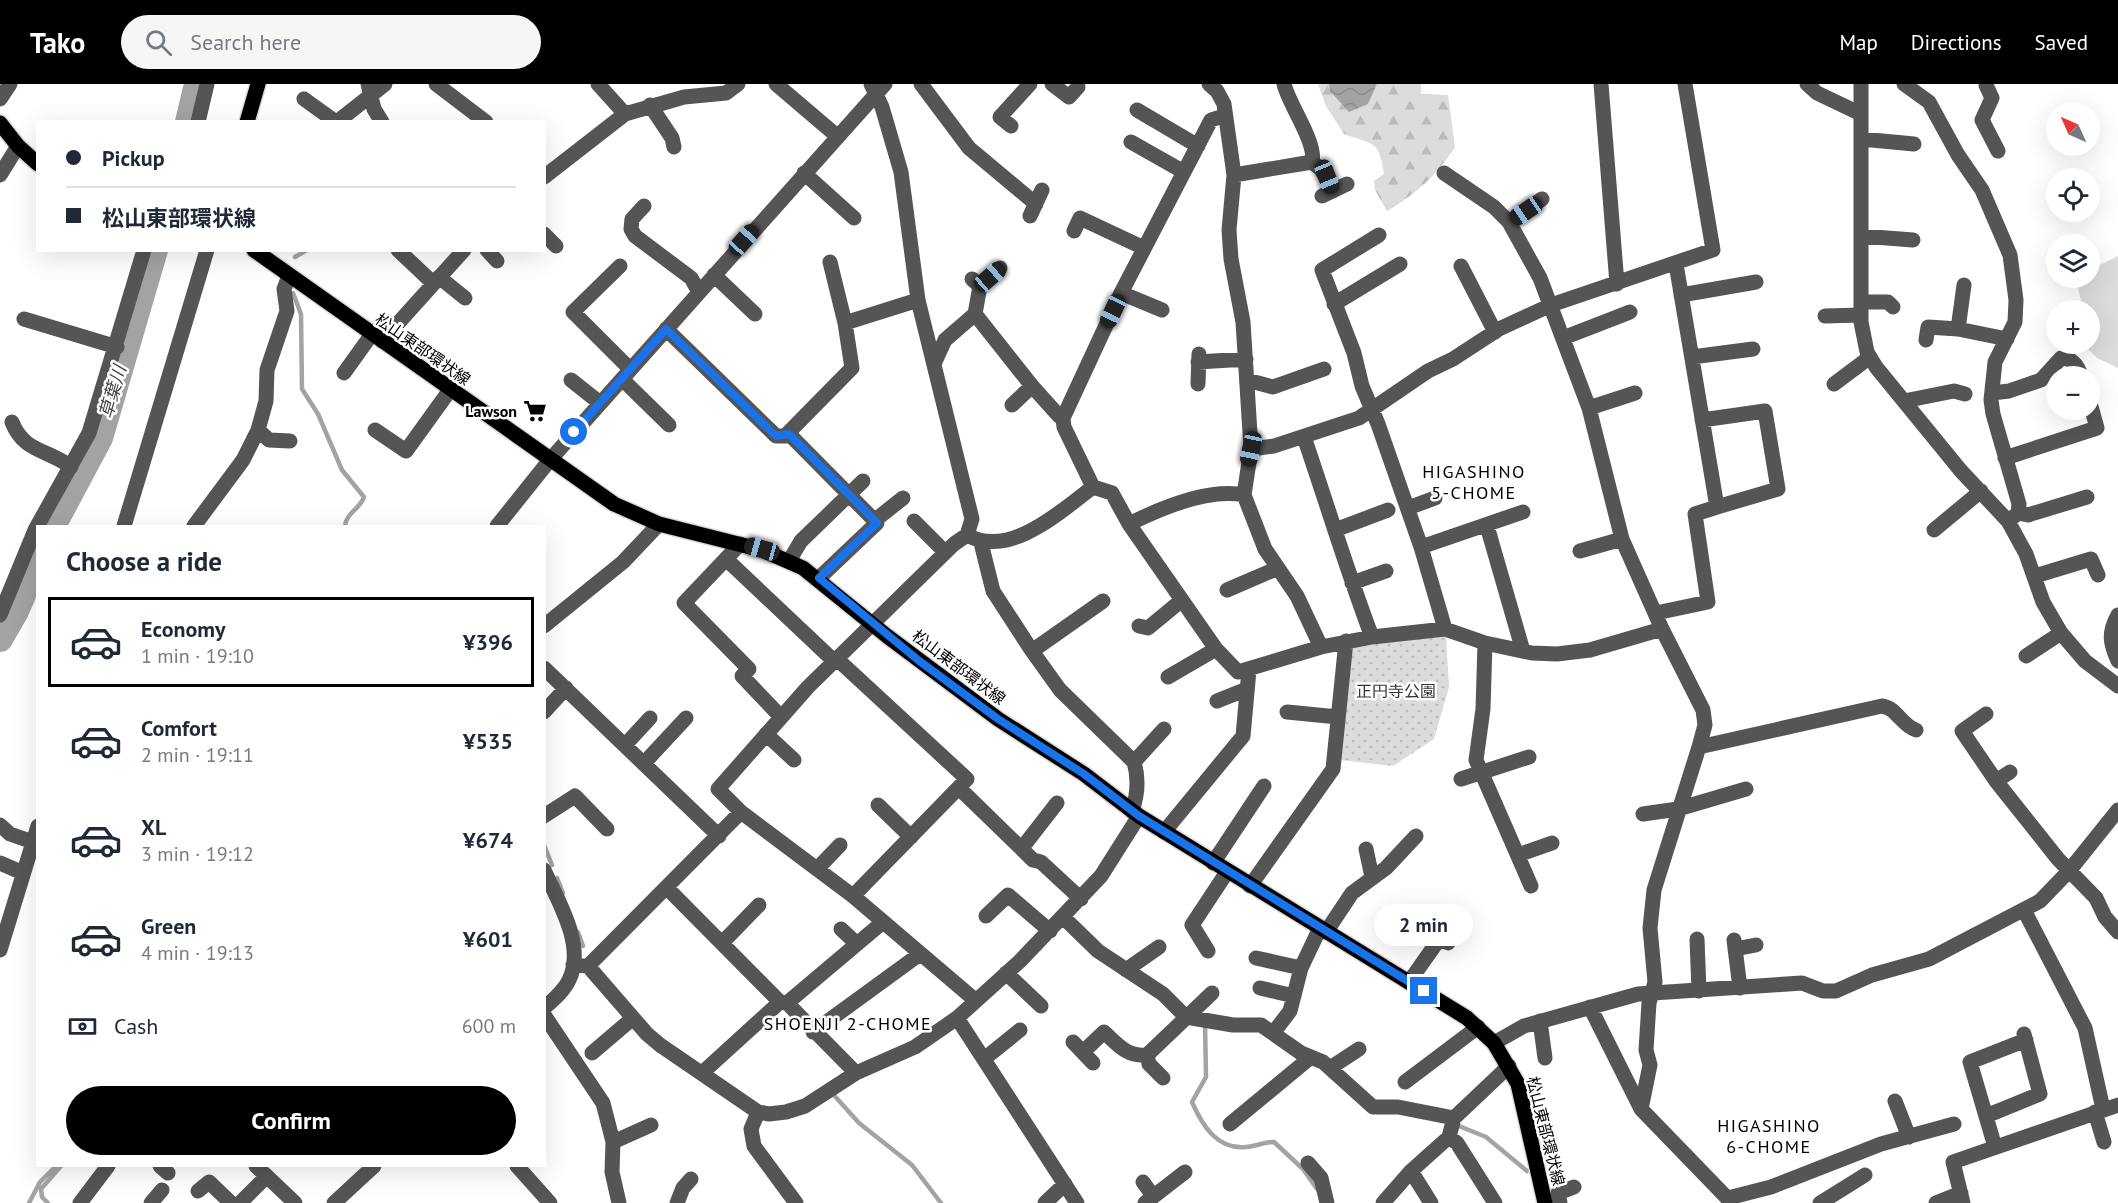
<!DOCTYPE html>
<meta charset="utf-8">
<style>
body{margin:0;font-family:"PT Sans","Noto Sans JP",sans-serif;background:#f6f6f7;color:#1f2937;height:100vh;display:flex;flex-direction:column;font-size:22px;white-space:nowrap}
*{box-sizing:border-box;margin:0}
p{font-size:20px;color:#747a83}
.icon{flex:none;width:33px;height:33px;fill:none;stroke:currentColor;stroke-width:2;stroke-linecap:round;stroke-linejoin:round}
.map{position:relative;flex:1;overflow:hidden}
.drawer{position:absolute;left:36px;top:441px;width:510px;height:642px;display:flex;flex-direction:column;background:#fff;border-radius:0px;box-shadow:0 6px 24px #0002}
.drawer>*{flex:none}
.guide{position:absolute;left:36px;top:36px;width:510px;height:132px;border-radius:0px;box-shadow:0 6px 24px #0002;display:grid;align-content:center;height:132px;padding:0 30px;background:#fff}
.needle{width:39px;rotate:315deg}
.tools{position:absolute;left:2046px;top:18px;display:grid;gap:12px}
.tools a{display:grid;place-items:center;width:54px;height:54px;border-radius:50%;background:#fff;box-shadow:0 6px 24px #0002;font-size:30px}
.end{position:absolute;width:27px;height:27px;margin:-14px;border:8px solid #1a73e8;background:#fff;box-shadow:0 0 0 3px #fff}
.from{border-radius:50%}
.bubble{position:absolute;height:42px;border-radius:21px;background:#fff;box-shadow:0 6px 24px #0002;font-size:20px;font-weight:700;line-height:42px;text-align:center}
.car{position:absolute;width:18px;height:36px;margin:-18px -9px;border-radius:8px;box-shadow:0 0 4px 2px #0007;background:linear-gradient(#222 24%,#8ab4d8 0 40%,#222 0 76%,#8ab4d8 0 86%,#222 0)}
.guide b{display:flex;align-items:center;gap:21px;height:57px;font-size:22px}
.guide b+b{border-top:2px solid #e0e1e3}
.guide i{width:15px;height:15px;background:#1f2937}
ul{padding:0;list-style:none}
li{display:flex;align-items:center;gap:18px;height:90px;margin:0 12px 9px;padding:0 18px;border:3px solid transparent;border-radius:0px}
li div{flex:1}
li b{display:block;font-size:22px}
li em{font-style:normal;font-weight:700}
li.on{border-color:#000}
li>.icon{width:54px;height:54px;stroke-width:1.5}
h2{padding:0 30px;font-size:27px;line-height:72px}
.pay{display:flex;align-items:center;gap:15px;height:66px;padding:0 30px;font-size:22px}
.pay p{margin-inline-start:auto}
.cta{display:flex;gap:12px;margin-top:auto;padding:12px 30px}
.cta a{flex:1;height:69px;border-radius:36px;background:#000;color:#fff;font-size:24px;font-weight:700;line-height:69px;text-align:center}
header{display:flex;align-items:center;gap:36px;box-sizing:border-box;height:84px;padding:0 30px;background:#000;color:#fff}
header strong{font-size:28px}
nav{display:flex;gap:33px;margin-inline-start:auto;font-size:21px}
.search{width:420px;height:54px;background:#f6f6f7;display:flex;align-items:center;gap:15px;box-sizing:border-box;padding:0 21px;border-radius:33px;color:#747a83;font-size:22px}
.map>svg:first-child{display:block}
.green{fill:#dcdcdc}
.forest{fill:url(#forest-firs)}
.park{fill:url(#park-dots)}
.water{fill:url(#water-waves)}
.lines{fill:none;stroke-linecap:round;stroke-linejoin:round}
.stream{stroke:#a3a3a3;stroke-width:4.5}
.river{stroke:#a3a3a3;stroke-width:26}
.major-casing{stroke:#dbdbdb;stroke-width:18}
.minor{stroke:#555;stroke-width:15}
.major{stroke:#000;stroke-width:15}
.route{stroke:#1a73e8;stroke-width:8}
.labels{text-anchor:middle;stroke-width:5;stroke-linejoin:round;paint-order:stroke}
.street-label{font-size:16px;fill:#000;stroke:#fff}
.poi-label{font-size:16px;font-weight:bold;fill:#000;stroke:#fff;text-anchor:end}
.park-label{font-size:16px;fill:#333;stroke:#fff}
.water-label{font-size:18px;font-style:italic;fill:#444;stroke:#fff}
.neighbourhood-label{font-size:18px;letter-spacing:1.5px;fill:#000;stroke:#fff}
</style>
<header>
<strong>Tako</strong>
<div class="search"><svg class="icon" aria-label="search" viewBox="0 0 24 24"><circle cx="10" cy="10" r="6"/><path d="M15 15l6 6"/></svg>Search here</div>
<nav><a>Map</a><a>Directions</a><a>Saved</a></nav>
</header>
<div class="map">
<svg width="2118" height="1119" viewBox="0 0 2118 1119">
<defs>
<pattern id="forest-firs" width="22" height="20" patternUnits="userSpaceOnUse" patternTransform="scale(1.5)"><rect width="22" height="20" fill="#dcdcdc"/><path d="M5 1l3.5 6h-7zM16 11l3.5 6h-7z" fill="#bbb"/></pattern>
<pattern id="park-dots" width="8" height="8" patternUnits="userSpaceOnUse" patternTransform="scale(1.5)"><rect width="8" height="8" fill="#dcdcdc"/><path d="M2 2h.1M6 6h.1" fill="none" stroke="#bbb" stroke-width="1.8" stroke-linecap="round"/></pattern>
<pattern id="water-waves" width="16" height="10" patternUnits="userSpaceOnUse" patternTransform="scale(1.5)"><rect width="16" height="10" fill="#a3a3a3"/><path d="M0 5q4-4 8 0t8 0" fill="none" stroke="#8b8b8b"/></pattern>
</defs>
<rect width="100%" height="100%" fill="#fff"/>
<path class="green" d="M 2118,172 L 2118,284 L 2097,274 L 2083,260 L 2090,260 L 2090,226 L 2077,226 L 2081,216 L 2075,194 L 2090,194 L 2090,186 Z"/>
<path class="forest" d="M 1318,0 L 1329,0 L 1330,7 L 1368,20 L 1377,0 L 1421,0 L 1421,10 L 1448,11 L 1455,63 C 1437,91 1416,110 1387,127 L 1375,106 L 1374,97 L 1384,90 C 1379,55 1373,61 1344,50 L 1326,22 Z"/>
<path class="park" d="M 1446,552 L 1449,603 L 1434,655 L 1393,682 L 1340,676 L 1351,562 Z"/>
<path class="water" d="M 1329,0 L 1377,0 L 1368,20 L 1349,28 L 1330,7 Z"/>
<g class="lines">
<path class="stream" d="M 295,173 L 307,166
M 293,209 L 301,230 L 302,305 L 318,330 L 342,386 L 364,413 C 360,425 346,429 345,442
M 544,761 L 552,781
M 557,794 L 563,809
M 578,848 L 583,862
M 1205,939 L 1206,993 L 1192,1018 C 1202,1041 1217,1066 1246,1063 C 1256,1062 1265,1058 1274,1058 L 1303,1085 L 1317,1105
M 832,1009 L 859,1039 L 912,1081 L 941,1119
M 1459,1042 L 1486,1053 L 1527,1087
M 29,1119 L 40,1098 L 56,1082
M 48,1119 L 42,1113 L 41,1105 L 61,1082"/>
<path class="river" d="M 188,38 L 197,0
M 53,442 L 100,354 L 155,166
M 0,555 L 16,527 L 38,476"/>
<g class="major-casing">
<path id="major" d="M 247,38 L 258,0
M 0,39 L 18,62 L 38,80
M 254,166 L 614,420 L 659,440 L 762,466 L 803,484 L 887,552 L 998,635 L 1084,690 L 1139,732 L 1467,934 L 1494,959 L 1518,1000 L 1545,1119"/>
</g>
<path class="minor" d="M 368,0 L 374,25 L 382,38
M 436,0 L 486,38
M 598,0 L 625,30
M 776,0 L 837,52
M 871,0 L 882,23 L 901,88 L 918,216 L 972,435 L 967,451 L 954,460 L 808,603 L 718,705 L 741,728 L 853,812 L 975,916
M 921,0 L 969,64 L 1036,120
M 1052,0 L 1069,13 L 1078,3
M 1209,0 L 1217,7 L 1224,20 L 1234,91 L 1229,146 L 1231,175 L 1243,238 L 1251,365 L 1244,411 L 1265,465 L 1297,512 L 1321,563 L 1372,553 L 1445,545 L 1485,559 L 1532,569 L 1557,570 L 1590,566 L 1662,545
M 1601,0 L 1617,200
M 1807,0 L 1817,9 L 1861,30
M 1861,0 L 1861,238 L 1867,268 L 1876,283 L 1961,387 L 2008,437 L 2026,470 L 2043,518 L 2061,549 L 2085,577 L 2118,602
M 1904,0 L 1929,18 L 1958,71 L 1982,106 L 2010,171 L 2016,216 L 2015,238 L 1995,278 L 1991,316 L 1993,330 L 2019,420 L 2018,429
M 1986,1 L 1992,14 L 1982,36 L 1998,67
M 0,15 L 10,0
M 304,15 L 336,38
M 650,21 L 672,54 L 674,63
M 1137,26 L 1198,62
M 198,38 L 207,0
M 337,38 L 385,0
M 1011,42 L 1000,33 L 1030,0
M 1861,55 L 1914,60
M 1131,58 L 1184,88
M 1312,78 L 1321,85 L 1333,107
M 804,89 L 854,134
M 1444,89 L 1494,123 L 1509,138 L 1540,194 L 1589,324 L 1622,455 L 1662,545 L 1703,626 L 1705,641 L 1699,663 L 1654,806 L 1650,844 L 1655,898 L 1649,919 L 1646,966 L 1650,981 L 1641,1025 L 1732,1119
M 0,91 L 18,62
M 1234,91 L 1312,78 C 1317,59 1289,21 1284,0
M 544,93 L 625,30 L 684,13 L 726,9 L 738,0
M 1322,112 L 1347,100
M 644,122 L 632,135 L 631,145 L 635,152 L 691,194 L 699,208
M 1030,132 L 1042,106
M 1509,138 L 1542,115
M 1074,147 L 1080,134 L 1144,164
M 544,150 L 556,162
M 1379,151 L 1322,186 L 1354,269 L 1362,302 L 1378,340 L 1421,463 L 1445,545
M 1861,152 L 1913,156
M 398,166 L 433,199
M 487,166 L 497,177
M 620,182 L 573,228 L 630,285
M 1461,182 L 1495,248
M 714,191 L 755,230
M 439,193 L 465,214
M 972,195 L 980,202 L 1000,184
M 1121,209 L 1162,226
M 1681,211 L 1756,198
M 1861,218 L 1888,218 L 1893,223
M 1334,220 L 1400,180
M 975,230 L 1032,302
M 1825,232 L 1861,231
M 24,235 L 117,263
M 845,239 L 918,216
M 666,245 L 776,352 L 785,352 L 852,284 L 845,239 L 830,178
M 1958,245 L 1964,201
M 1563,254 L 1630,228
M 1926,256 L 1928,243 L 1958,245 L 2007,255
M 382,257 L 464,166
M 1692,273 L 1753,265
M 1198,278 L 1246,275
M 934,280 L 945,256 L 975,230 L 980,202
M 344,289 L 372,250
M 622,295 L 669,341
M 571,296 L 600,319
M 1247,296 L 1273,303 L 1324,285
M 1198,300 L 1199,270
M 1834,300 L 1870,273
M 1992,309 L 2009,307 L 2041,296 L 2061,274 C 2073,274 2078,282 2081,292
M 1904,317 L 1954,307 L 1965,310
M 1012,321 L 1032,302 L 1059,332 L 1063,334
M 1589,324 L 1635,309
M 1702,336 L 1765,327 L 1778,405 L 1717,423
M 12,338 C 24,369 48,365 71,383
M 258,346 L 269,356 L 290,357
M 375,346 L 406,367 L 450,306
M 789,350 L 877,439 L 819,494
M 1304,353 C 1327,420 1347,487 1372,553
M 1251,365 L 1274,362 L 1359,334 L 1428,287 L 1453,275 L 1499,245 L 1551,221 L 1713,166 L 1685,0
M 2005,374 L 2097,344 L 2090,319
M 1093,403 L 1064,343 L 1063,334 L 1121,209 L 1211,36 L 1223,32
M 1408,424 L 1435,414
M 2011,435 L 2018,429 L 2028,431 L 2087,413
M 874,437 L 903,414
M 914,437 L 945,468
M 1129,440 L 1216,565 L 1238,588 L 1321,563
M 124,442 L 207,166
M 194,442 L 243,376 L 258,346 L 266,317 L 267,286 L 287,227 L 284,205 L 289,192
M 497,442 L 549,377 L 885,0
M 1487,442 L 1523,567
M 1335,446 L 1388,426
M 1934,446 L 1981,407
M 967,451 C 1010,475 1061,427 1093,403 L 1112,409 L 1129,440 C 1161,424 1208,404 1244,411
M 981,459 L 993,507 L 1032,567 L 1060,606 L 1134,678
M 740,460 L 684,519 L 749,585 L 742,592 L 781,633
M 1421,463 L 1523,428
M 1580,467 L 1622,455
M 726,475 L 834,577
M 789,477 L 801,457 L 863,397
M 2035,492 L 2091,475 L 2098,491
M 1352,499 L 1386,487
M 1227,506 L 1276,485
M 1656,529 L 1708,518 L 1695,430 L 1717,423 L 1676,180
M 0,531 L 35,446 L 89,349 L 144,166
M 2118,531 C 2108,549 2110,559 2118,577
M 544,542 L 623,478 L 659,440
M 1139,542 L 1148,544 L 1182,516
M 1485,559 L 1483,625 L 1476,676 L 1531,802
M 1032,567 L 1103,517
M 2026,572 L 2061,549
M 837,575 L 967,695 L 853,812
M 544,584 L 719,752
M 1168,593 L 1216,565
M 1217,617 L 1247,605
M 544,628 L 566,604
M 1287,628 L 1338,633
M 1986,630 L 1962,647 L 1996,697 L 2058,775 L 2096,814 L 2105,833 L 2118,848
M 766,650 L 794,676
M 626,660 L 650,634
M 1699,663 L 1882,622 C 1897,624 1901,641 1916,646
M 645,678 L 686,634
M 1461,695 L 1529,673
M 1996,697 L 2010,688
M 959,704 L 1033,776 L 1041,778 L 1081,815
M 878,721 L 911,753
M 1132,727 C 1138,710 1139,695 1134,678 L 1164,645
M 1643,730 L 1678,725 L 1746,705
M 544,732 L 575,712 L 607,745
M 0,741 L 10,750 L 33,758
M 1164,748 L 1243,652 L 1249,586
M 1022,764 L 1057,719
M 1366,765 L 1372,793
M 1518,771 L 1552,759
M 0,779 L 23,789
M 1213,779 L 1264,702
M 817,785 L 840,761
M 544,786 C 558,817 586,862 569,896 C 564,907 553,916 544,924
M 1250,802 L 1333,685 L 1346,557
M 667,804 L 780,918 L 702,989
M 2024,826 L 2085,944 L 2103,1025
M 986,832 L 1008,811 L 1050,847
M 1064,834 L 1098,867 L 1163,910 L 1186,933 L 1233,941 L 1261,941 L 1301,969 L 1323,978 L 1373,1023 L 1398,1023 L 1454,1034
M 841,845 L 857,860
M 1326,848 L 1352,809 L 1386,784 L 1416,752
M 1697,855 L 1699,907
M 1734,856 L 1740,904
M 722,859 L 759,821
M 1735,865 L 1756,861
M 0,866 L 38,742
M 1208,867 L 1192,841 L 1227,788
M 1256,874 L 1301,884
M 573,881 L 588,882 L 741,728
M 588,882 L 647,950 L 660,961 L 758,1028 L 769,1030 L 786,1028 L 805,1022 L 856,989 L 915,963 L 957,934 L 1020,877 L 1101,792 L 1139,732
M 1126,886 L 1159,863
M 1006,889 L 1041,922
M 1409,898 L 1440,854 L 1448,859
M 1260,904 L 1294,912
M 780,918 L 787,919 L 883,838
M 787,919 L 856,989
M 1590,923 L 1641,1025
M 544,931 L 603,1019 L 613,1058 L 612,1088 L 619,1119
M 957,934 L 1077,1119
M 1540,937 L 1545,974
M 813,948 L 920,870
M 1274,948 L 1290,927 L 1301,884 L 1320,844
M 1073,958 L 1093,979
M 1494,959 L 1524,942 L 1638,910 L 1802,899 L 1823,907 L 1836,907 L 1872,891 L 1929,875 L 2040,817 L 2069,787 L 2118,726
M 1083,968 L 1104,948 C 1118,961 1127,973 1147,971 L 1212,909
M 592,969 L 633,934
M 1147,971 L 1149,980 L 1163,994
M 984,975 L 1020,946
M 1330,984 L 1359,965
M 1405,998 L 1478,943
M 1895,1017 L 1909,1053
M 758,1028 L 751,1045 L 754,1062 L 796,1119
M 2095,1028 L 2104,1058
M 1986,1032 L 2040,1010 L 2024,950
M 1230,1040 L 1311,973
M 1449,1053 L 1457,1059 L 1495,1119
M 613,1058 L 651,1041
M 1995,1063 L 1970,978 L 2026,956
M 1308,1079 L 1321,1094 L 1327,1119
M 160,1082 L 168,1089
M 256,1082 L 295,1119
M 517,1082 L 550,1119
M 1411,1087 L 1431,1119
M 1143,1098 L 1153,1112
M 198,1107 L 209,1098 L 231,1119
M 1728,1114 L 1771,1103 L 1881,1060 L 1954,1040
M 80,1119 L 108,1082
M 151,1119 L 162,1106
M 240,1119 L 267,1092
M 334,1119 L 374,1082
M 677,1119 L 683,1104 L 691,1095
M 1045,1119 L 1065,1100
M 1145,1119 L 1185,1088
M 1383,1119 L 1411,1087 L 1449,1053 L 1454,1034 L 1509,982
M 1560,1119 L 1558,1109 L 1574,1103
M 1820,1119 L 1865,1091
M 1936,1119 L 1961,1109
M 1963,1119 L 1953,1078 L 2118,1021"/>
<use href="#major" class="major"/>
</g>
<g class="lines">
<path class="route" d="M 574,348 L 666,245 L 776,352 L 789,350 L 877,439 L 819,494 L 918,576 L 998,635 L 1084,690 L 1139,732 L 1424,907"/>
</g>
<defs>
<g id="supermarket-bare" transform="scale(1.8)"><path d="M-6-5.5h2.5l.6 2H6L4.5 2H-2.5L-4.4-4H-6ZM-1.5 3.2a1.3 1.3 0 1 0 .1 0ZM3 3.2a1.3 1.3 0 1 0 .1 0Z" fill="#000" stroke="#fff" stroke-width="2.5" paint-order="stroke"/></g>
</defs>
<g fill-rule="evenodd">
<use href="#supermarket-bare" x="535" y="327"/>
</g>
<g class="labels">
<g class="street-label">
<text transform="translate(423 265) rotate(35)" y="6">松山東部環状線</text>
<text transform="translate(959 583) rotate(37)" y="6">松山東部環状線</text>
<text transform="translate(1546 1047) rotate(76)" y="6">松山東部環状線</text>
</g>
<g class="poi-label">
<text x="517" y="333">Lawson</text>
</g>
<g class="park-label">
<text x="1396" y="613">正円寺公園</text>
</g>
<g class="water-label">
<text transform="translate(113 308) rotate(-74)" y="6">草葉川</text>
</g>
<g class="neighbourhood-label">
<text x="1474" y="394">HIGASHINO<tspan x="1474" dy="21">5-CHOME</tspan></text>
<text x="848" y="946">SHOENJI 2-CHOME</text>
<text x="1769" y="1048">HIGASHINO<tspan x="1769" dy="21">6-CHOME</tspan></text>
</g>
</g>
</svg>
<div class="tools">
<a><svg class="needle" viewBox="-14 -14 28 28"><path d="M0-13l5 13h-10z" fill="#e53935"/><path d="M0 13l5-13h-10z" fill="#747a83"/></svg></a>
<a><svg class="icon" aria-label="locate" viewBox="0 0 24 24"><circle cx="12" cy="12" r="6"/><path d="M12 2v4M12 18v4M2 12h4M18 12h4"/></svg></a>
<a><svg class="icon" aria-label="layers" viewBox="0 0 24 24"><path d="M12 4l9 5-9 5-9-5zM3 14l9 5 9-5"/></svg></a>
<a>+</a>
<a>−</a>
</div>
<i class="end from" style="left:574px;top:348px"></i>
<i class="end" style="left:1424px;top:907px"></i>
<div class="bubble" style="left:1374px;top:820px;width:99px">2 min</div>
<i class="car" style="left:1327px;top:93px;rotate:158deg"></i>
<i class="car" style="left:1526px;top:127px;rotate:236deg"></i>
<i class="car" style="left:744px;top:156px;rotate:42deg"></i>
<i class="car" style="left:990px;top:193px;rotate:49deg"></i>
<i class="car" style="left:1113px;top:227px;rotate:205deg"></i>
<i class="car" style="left:1251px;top:365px;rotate:192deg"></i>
<i class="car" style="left:762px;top:465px;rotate:286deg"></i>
<div class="guide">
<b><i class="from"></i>Pickup</b>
<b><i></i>松山東部環状線</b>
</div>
<section class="drawer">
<h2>Choose a ride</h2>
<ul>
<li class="on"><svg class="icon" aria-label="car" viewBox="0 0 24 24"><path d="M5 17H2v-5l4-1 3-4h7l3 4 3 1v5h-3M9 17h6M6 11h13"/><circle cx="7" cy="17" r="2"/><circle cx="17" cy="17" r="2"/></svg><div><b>Economy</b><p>1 min · 19:10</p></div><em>¥396</em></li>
<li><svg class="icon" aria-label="car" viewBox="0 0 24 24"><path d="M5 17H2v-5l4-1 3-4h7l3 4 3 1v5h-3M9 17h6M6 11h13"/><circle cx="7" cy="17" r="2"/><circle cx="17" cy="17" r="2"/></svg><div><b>Comfort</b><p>2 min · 19:11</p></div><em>¥535</em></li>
<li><svg class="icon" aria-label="car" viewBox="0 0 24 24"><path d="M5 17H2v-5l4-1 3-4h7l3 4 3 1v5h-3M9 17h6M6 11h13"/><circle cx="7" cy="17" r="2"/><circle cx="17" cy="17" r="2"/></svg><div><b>XL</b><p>3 min · 19:12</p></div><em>¥674</em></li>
<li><svg class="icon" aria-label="car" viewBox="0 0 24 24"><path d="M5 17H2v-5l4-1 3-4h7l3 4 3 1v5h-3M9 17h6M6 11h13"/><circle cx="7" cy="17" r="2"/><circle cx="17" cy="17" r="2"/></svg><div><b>Green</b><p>4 min · 19:13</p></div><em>¥601</em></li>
</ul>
<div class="pay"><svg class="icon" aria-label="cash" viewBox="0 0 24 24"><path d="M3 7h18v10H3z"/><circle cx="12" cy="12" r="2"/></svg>Cash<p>600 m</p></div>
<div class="cta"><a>Confirm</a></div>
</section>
</div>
